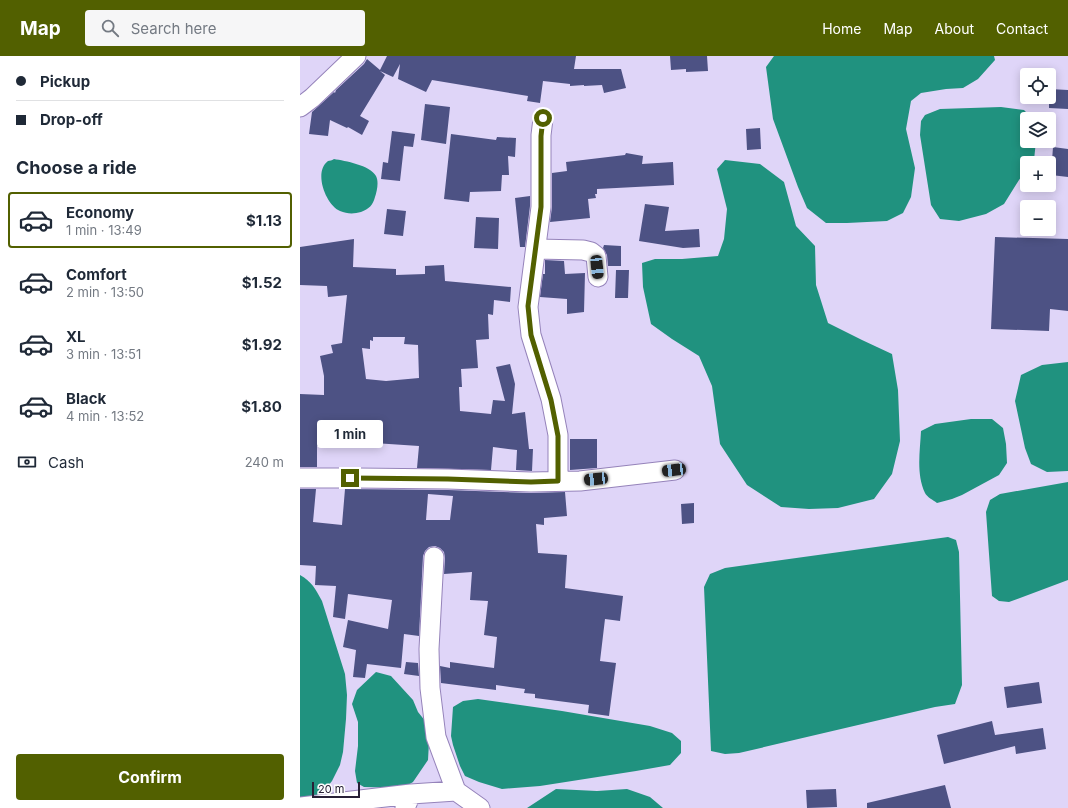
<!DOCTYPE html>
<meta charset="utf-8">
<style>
body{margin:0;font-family:Inter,sans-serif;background:#f6f6f7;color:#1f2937;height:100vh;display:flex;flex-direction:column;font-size:15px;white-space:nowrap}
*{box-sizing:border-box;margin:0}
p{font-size:13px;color:#747a83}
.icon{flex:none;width:22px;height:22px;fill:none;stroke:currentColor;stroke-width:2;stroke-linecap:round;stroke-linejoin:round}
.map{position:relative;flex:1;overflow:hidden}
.side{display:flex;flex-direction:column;background:#fff;width:300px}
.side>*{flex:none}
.hud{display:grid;align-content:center;height:88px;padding:0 16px;background:#fff}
.buttons{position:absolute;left:720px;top:12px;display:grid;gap:8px}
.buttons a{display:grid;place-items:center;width:36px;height:36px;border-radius:4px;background:#fff;box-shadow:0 2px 10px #0003;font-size:20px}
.scale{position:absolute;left:12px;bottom:10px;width:48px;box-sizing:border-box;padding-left:4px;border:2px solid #272036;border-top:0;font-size:11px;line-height:14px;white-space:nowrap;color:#272036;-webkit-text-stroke:3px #fcfcfc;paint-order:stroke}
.end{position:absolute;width:18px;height:18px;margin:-9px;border:5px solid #526000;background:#fff;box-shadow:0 0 0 2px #fff}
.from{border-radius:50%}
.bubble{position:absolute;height:28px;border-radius:4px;background:#fff;box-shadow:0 2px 10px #0003;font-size:13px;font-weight:700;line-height:28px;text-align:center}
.car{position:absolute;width:12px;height:24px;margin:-12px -6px;border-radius:5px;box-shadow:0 0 3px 1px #0007;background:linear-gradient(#222 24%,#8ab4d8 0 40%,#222 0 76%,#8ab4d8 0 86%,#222 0)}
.hud b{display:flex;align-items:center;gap:14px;height:38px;font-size:15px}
.hud b+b{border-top:1px solid #e0e1e3}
.hud i{width:10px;height:10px;background:#1f2937}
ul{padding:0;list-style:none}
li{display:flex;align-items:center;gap:12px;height:56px;margin:0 8px 6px;padding:0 8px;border:2px solid transparent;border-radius:4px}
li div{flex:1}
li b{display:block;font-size:15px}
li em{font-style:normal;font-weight:700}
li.active{border-color:#526000}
li>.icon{width:36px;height:36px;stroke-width:1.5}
h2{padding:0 16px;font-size:18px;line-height:48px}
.pay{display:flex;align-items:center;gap:10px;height:44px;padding:0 16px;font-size:15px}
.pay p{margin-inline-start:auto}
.cta{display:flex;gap:8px;margin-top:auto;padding:8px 16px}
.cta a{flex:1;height:46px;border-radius:4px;background:#526000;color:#fff;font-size:16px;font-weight:700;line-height:46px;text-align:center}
header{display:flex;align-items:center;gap:24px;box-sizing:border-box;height:56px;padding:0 20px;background:#526000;color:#fff}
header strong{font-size:19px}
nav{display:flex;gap:22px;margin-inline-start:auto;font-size:14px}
.search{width:280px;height:36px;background:#f6f6f7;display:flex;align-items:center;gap:10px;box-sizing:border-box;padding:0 14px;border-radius:4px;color:#747a83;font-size:15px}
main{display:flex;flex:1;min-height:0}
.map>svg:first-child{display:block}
.water{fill:#20927f}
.building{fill:#4d5284;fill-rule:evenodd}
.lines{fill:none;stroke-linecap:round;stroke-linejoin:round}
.minor-casing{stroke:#9583ba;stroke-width:21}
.minor{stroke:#fff;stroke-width:19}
.route{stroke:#526000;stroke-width:5}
</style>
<header>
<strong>Map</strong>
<div class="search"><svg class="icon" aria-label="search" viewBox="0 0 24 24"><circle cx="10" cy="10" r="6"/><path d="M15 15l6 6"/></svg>Search here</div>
<nav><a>Home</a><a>Map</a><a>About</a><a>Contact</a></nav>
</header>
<main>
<section class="side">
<div class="hud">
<b><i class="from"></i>Pickup</b>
<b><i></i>Drop-off</b>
</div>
<h2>Choose a ride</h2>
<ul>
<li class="active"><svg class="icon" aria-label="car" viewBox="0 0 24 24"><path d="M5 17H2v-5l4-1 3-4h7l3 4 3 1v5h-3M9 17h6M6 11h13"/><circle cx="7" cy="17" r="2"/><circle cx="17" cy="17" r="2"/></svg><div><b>Economy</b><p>1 min · 13:49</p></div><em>$1.13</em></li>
<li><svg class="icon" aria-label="car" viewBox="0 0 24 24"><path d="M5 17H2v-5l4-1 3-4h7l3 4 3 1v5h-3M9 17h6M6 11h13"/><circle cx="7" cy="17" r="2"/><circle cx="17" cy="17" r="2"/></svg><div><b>Comfort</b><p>2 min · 13:50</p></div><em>$1.52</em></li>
<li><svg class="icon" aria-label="car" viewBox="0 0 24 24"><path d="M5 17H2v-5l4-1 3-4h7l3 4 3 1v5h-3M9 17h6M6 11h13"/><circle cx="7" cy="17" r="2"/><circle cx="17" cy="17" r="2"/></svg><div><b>XL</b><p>3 min · 13:51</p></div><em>$1.92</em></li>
<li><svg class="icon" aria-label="car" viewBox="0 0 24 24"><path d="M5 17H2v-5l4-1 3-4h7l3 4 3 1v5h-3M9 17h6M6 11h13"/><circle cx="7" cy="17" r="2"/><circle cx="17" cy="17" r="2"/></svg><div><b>Black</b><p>4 min · 13:52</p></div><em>$1.80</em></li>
</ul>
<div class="pay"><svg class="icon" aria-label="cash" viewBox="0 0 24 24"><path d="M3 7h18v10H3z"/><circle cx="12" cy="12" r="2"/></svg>Cash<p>240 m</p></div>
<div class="cta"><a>Confirm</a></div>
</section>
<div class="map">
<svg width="768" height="752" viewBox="0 0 768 752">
<rect width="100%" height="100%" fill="#dfd5f8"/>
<path class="water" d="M 474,0 L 694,0 L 695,4 L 678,23 L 663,32 L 646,33 L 621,37 L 611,45 L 606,73 L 615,112 L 611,141 L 603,157 L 587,165 L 547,167 L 526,167 L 507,152 L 498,131 L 473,63 L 466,11 Z
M 701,51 L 724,54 L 733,63 L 727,63 L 727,85 L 736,85 L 734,104 L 732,107 L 727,107 L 727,113 L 719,124 L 704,148 L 686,158 L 659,165 L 640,163 L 631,149 L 620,79 L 621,65 L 625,59 L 640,53 Z
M 34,103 C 45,105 70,109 76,120 C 79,126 77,135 75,141 C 73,149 69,153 61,156 C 54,158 47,158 40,155 C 26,149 13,116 28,105 C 29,105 33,104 34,103 Z
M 425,104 L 460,108 L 484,126 L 496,170 L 515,190 L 516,229 L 528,267 L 562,284 L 592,298 L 598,334 L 600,385 L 592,418 L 574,443 L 538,452 L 509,453 L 481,451 L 447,429 L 420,388 L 412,330 L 399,300 L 372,283 L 351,268 L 343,231 L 342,207 L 355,203 L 382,203 L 418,200 L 424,183 L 427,153 L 417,113 Z
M 768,306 L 768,415 L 747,416 L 731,408 L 725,392 L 715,345 L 721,319 L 742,309 Z
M 671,363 L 692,363 L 703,372 L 706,388 L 707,407 L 699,419 L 662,439 L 652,443 L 637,447 C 633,444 627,441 625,437 C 616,418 620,395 621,375 L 635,368 Z
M 768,426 L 768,524 L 709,546 L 699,545 L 692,540 L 686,456 L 690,444 L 700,438 Z
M 648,481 L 656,484 L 659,496 L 662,629 L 655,648 L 635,651 L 439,697 L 425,698 L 411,695 L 404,531 L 410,518 L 425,512 Z
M 0,519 C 12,526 15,532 22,545 L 45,618 L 47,639 L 46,663 L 43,696 L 40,709 L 32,725 L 24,735 L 7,745 L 0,747 Z
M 76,616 L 91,620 L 113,644 L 118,656 L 126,666 L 129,686 L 128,704 L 113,726 L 103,732 L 64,731 L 57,727 L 55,715 L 58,690 L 58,666 L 52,648 L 57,634 Z
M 178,643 L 262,655 L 350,670 L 372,677 L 381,685 L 381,697 L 370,709 L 336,715 L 240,730 L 202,733 L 179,726 L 165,720 L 160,710 L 153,689 L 151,680 L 153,651 L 163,645 Z
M 256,733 L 297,735 L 327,733 L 350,741 L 363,752 L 227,752 Z"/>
<path class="building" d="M 87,0 L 276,0 L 274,13 L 321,13 L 326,32 L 304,37 L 302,29 L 284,30 L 284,29 L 270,30 L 270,28 L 243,25 L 240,47 L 227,45 L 228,40 L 132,24 L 126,36 L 98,23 L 100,8 L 93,21 L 80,15 L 85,19 L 60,60 L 69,65 L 62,79 L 48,71 L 47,72 L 30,64 L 28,80 L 9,78 L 12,56 L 34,36 L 35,37 L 36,34 L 64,8 L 67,3 L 80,14 Z
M 370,0 L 407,0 L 408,15 L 386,16 L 386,13 L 371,14 Z
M 749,33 L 768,34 L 768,53 L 749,52 Z
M 125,48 L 150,51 L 146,88 L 121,84 Z
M 460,72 L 461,93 L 447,94 L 446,73 Z
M 92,75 L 115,78 L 113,91 L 104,90 L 100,125 L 81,123 L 83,106 L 88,107 Z
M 151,78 L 196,84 L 197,81 L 216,82 L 215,101 L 208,100 L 209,119 L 202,119 L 201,135 L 170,136 L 169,146 L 144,143 Z
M 753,91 L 768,93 L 768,121 L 751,119 Z
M 326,97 L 343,100 L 342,108 L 373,106 L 374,129 L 297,133 L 297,138 L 295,138 L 296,142 L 288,143 L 290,162 L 250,166 L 252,151 L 252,117 L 267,115 L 266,106 L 325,99 Z
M 230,140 L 230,150 L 225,191 L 220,191 L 215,142 Z
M 345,148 L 369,151 L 365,175 L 399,173 L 400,191 L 383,192 L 339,185 Z
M 87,153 L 106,155 L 103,180 L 84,178 Z
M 176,161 L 199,162 L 198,193 L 174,192 Z
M 695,181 L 768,183 L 768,255 L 750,253 L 749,275 L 691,273 Z
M 54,183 L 53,211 L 96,213 L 96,219 L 125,218 L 125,210 L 144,209 L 145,225 L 211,231 L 210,246 L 194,244 L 193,259 L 188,258 L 189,283 L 176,284 L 178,312 L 161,313 L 162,331 L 159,331 L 160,355 L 191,358 L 193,344 L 205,345 L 196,311 L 210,308 L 215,328 L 212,358 L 225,356 L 229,393 L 233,393 L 232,415 L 216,414 L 217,394 L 193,391 L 191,414 L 117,412 L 119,390 L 74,387 L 74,391 L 17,390 L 17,411 L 0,411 L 0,338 L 24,339 L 24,320 L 20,300 L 33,297 L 31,289 L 42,287 L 47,239 L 28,241 L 27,230 L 0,229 L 0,191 ZM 73,281 L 105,281 L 104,288 L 118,289 L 119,322 L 86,325 L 66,323 L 62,292 L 70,293 L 70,284 L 73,285 Z
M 304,189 L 321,190 L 321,210 L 308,210 L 307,199 L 303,192 Z
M 245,204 L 264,205 L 265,218 L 285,217 L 284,256 L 267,258 L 267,243 L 240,241 L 243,218 L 245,218 Z
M 316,214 L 329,214 L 328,242 L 315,242 Z
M 270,383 L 297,383 L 297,412 L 270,414 Z
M 0,433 L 16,433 L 13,466 L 42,469 L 45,433 L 148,434 L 231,437 L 265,436 L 267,460 L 244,462 L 244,469 L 236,468 L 238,497 L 267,499 L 265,532 L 323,540 L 320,565 L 305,563 L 300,605 L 316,607 L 309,660 L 288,657 L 289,649 L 235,642 L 235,638 L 224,637 L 225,633 L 196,629 L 196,634 L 141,627 L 140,610 L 150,612 L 150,606 L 194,612 L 197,581 L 184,579 L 188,545 L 170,544 L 172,516 L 144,518 L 145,502 L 144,496 L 140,492 L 135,490 L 129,491 L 125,495 L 123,500 L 119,580 L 104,578 L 101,612 L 67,608 L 65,622 L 53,621 L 56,594 L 43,591 L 48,564 L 88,573 L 92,544 L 48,538 L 45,563 L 33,561 L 36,530 L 15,529 L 16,510 L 0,509 ZM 128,438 L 153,440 L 150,464 L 126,464 Z
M 394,447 L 394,467 L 382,468 L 381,448 Z
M 106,606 L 118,607 L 119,620 L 104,618 Z
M 739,626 L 742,647 L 707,652 L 704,631 Z
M 692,665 L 695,679 L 743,672 L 746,693 L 716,698 L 715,690 L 644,708 L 637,679 Z
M 645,729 L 651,752 L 567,752 L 567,747 Z
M 536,733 L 537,751 L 507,752 L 506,734 Z"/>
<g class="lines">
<g class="minor-casing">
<path id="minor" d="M 0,51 L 12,42 L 56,0
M 243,63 L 241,79 L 241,151 L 228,251 L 231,279 L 251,343 L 258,379 L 258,425
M 236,193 L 283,194 L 291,196 L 296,200 L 298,221
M 0,422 L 57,422 L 148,423 L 231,426 L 280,425 L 375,414
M 134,501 L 129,593 L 130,632 L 136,681 L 156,735 L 180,752
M 111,738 L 156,735
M 0,751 L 111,738 L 105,752"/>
</g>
<use href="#minor" class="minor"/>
</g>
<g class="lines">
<path class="route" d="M 50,422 L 148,423 L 231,426 L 258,425 L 258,380 L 251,344 L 231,279 L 228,250 L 241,151 L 241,80 L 243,62"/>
</g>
</svg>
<div class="buttons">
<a><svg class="icon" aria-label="locate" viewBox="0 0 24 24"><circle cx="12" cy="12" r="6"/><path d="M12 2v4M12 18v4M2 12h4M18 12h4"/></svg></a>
<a><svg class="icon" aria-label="layers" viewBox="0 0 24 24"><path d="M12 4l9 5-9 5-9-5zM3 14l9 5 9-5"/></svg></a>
<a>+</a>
<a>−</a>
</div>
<div class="scale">20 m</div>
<i class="end from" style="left:243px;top:62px"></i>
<i class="end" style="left:50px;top:422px"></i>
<div class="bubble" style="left:17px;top:364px;width:66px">1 min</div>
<i class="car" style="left:297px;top:211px;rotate:174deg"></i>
<i class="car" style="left:374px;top:414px;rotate:263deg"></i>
<i class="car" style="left:296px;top:423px;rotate:264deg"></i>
</div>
</main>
